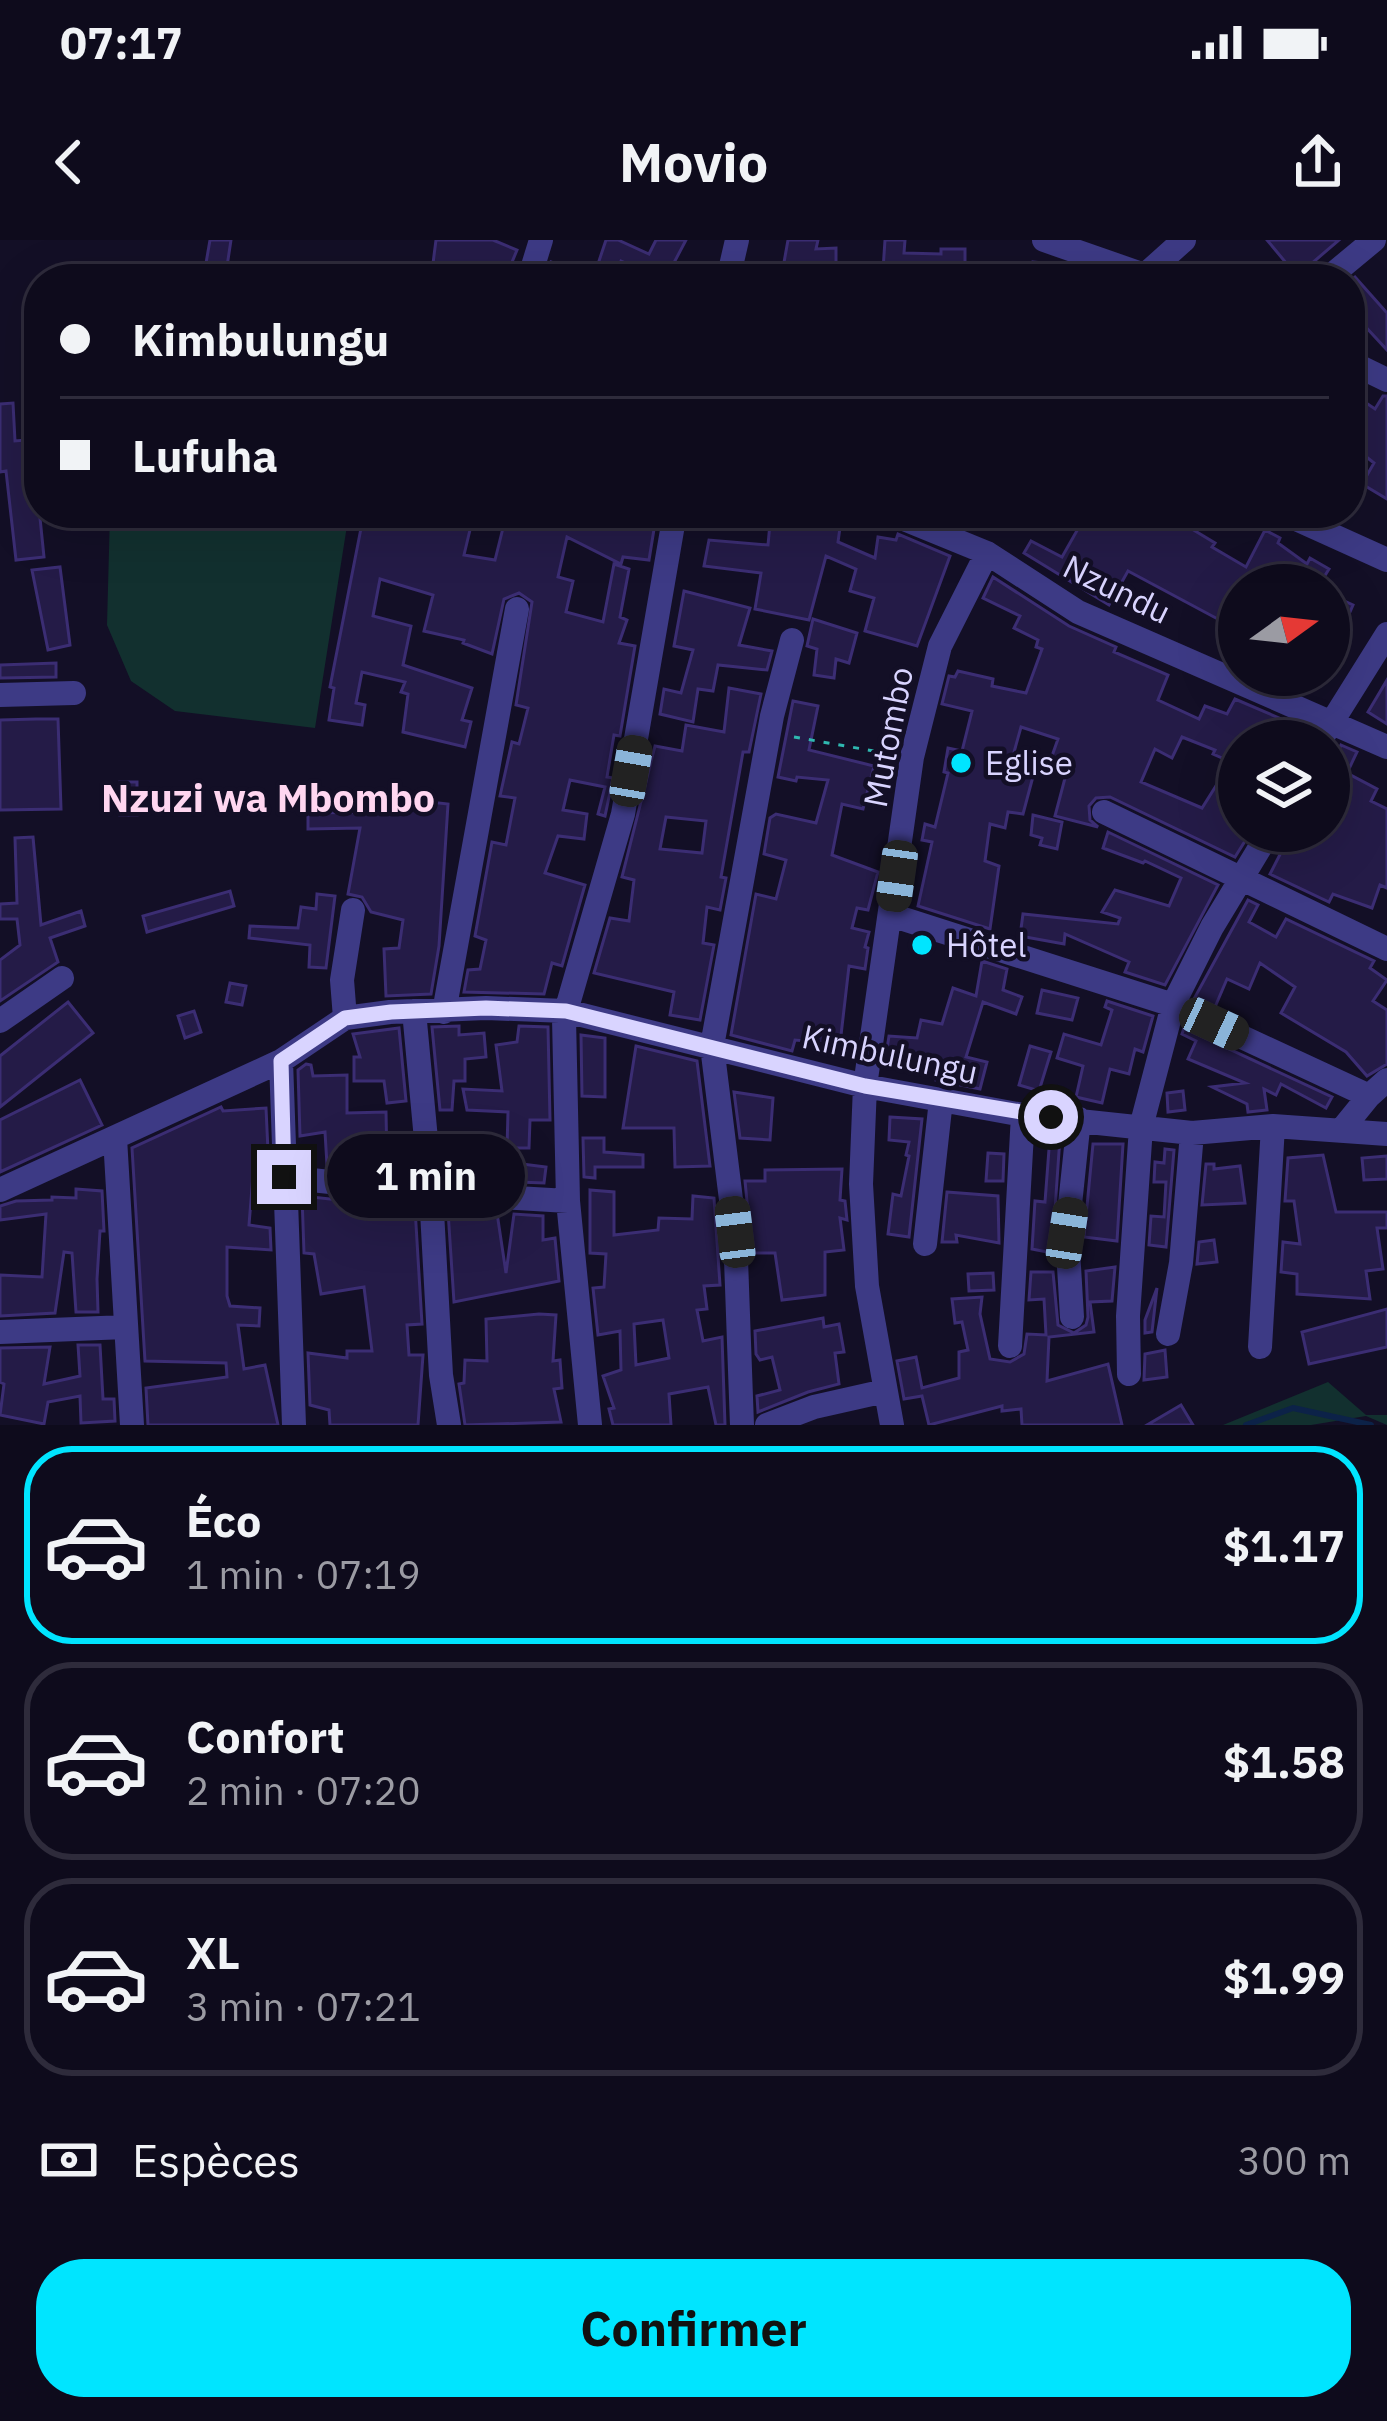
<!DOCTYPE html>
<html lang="fr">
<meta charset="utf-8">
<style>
body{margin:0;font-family:"IBM Plex Sans",sans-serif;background:#171425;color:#f1f3f6;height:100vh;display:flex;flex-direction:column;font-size:45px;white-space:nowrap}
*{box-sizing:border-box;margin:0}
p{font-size:39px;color:#9b9ba3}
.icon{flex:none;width:66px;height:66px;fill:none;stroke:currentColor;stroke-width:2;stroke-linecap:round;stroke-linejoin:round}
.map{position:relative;height:1185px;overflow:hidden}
.side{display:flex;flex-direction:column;background:#0e0b1c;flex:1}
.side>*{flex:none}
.guide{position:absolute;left:24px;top:24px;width:1341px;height:264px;border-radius:48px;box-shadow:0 12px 48px #0002,0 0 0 3px #2e2b3b;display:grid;align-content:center;height:264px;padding:0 36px;background:#0e0b1c}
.needle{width:78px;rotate:75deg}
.controls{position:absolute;left:1218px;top:324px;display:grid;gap:24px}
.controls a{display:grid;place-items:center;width:132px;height:132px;border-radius:50%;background:#0e0b1c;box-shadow:0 12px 48px #0002,0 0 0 3px #2e2b3b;font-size:60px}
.end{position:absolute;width:54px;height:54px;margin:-27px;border:15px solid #d9d4ff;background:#111;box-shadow:0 0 0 6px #111}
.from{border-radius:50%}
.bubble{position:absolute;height:84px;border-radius:42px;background:#0e0b1c;box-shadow:0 12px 48px #0002,0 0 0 3px #2e2b3b;font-size:39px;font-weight:700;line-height:84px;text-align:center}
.car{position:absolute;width:36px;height:72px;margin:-36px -18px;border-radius:15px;box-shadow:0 0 9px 3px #0007;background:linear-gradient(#222 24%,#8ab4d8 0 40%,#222 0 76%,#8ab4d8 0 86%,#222 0)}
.guide b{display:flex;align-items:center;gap:42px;height:114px;font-size:45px}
.guide b+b{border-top:3px solid #2e2b3b}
.guide i{width:30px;height:30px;background:#f1f3f6}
ul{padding:21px 0 0;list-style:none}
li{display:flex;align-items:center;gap:36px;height:198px;margin:0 24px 18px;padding:0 12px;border:6px solid #2e2b3b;border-radius:48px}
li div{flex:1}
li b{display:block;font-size:45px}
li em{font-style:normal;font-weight:700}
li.active{border-color:#00e5ff}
li>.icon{width:108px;height:108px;stroke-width:1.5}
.pay{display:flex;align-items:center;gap:30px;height:132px;padding:0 36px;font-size:45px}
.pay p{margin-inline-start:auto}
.action{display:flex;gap:24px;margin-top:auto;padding:24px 36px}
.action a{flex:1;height:138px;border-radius:48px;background:#00e5ff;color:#111;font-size:48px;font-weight:700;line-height:138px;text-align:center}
.status{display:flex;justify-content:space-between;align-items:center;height:84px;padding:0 60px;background:#0e0b1c;direction:ltr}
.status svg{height:33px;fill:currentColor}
header{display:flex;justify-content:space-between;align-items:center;height:156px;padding:0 36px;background:#0e0b1c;font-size:54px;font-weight:700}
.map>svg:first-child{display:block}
.green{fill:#12302f}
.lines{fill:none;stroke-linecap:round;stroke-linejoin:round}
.stream{stroke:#0c2248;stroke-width:6}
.building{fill:#241b47;stroke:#3b2d73;stroke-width:3;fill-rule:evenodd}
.path{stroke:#2fb8b0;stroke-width:3;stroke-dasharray:6 9;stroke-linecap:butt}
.minor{stroke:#3d3a85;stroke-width:24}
.route{stroke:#d9d4ff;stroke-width:15}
.poi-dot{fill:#00e5ff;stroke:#130f26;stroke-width:4.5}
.labels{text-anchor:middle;stroke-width:9;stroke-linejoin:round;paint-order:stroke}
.street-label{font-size:33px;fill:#d9d4ff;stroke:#130f26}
.poi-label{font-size:33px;fill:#d9d4ff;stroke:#130f26;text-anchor:start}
.quarter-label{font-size:39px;font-weight:bold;fill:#ffd6f0;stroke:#130f26}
</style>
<div class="status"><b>07:17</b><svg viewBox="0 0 49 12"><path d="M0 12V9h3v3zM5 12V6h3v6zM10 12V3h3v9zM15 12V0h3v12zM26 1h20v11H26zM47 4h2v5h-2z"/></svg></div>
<header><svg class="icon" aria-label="back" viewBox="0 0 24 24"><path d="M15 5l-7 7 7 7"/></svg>Movio<svg class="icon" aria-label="share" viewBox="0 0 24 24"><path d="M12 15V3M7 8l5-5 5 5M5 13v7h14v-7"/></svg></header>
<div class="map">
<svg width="1387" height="1185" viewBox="0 0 1387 1185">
<rect width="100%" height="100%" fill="#130f26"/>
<path class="green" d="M 110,273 L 349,273 L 315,488 L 175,471 L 131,441 L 107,385 Z
M 1328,1142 L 1366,1175 L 1387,1175 L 1387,1185 L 1366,1176 L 1311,1185 L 1223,1185 Z"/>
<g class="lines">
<path class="stream" d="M 1246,1185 L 1293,1168 L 1371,1185"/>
</g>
<path class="building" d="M 210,0 L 231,0 L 226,33 L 205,29 Z
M 436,0 L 493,0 L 517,10 L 505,39 L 431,39 Z
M 606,0 L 618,0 L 649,14 L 656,0 L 686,0 L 668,34 L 661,32 L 659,38 L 621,21 L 616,37 L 596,30 Z
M 788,0 L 818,0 L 816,9 L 836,8 L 836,30 L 806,32 L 783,28 Z
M 885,0 L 905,0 L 904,13 L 941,14 L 941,9 L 965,9 L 965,34 L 883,30 Z
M 1267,0 L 1339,0 L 1297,36 Z
M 551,22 L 592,38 L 591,39 L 546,39 Z
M 1033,22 L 1054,24 L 1052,39 L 1031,39 Z
M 748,25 L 771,28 L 771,39 L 745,39 Z
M 1355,37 L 1387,73 L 1387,110 L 1350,70 L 1350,41 Z
M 1350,152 L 1375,169 L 1383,156 L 1387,156 L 1387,259 L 1362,244 L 1374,223 L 1350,204 L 1363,187 L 1350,178 Z
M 13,163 L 15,201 L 39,199 L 39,229 L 35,229 L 44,317 L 16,320 L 6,231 L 0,232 L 0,164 Z
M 364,273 L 474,273 L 464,315 L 495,320 L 505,280 L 539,288 L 543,273 L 586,281 L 587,275 L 655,283 L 649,320 L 623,317 L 621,324 L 567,297 L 558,337 L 573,341 L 566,372 L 603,382 L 614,324 L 629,329 L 620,377 L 627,380 L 619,403 L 635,406 L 620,496 L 614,495 L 607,537 L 613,538 L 605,576 L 598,574 L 605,547 L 570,540 L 563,570 L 587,574 L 584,599 L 558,596 L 545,633 L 585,645 L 562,726 L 552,723 L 544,754 L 464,752 L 468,730 L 480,729 L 486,700 L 475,696 L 492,602 L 506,605 L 515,558 L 500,556 L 512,502 L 519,504 L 528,468 L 516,465 L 532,362 L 519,353 L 504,359 L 492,414 L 463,403 L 464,400 L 424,391 L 433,355 L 380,339 L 373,376 L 411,386 L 403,425 L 472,448 L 462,480 L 471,482 L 465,507 L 403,492 L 408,454 L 401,452 L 405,442 L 362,432 L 356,463 L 365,465 L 362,485 L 329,480 L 334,448 L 330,447 Z
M 771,273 L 842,273 L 838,302 L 875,318 L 878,297 L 896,300 L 898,294 L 950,316 L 917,406 L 865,391 L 874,358 L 850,351 L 856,329 L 826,316 L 809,380 L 755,369 L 761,333 L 704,326 L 709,300 L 768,305 Z
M 1087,273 L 1139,273 L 1166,287 L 1172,277 L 1215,303 L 1212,307 L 1246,327 L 1265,290 L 1280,298 L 1278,303 L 1307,324 L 1310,318 L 1329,329 L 1319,345 L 1239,345 L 1239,364 L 1229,385 L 1128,331 L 1109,365 L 1024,313 L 1031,301 L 1062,317 Z
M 60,327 L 70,405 L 48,410 L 32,330 Z
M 993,337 L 1069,386 L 1116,407 L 1114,412 L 1168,435 L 1158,460 L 1199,479 L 1205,466 L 1227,474 L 1235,459 L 1307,490 L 1304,501 L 1239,501 L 1239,591 L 1250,593 L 1235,617 L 1110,557 L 1096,558 L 1089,566 L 1090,580 L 1098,587 L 1055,576 L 1069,523 L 1052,516 L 1058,499 L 1021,487 L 1011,523 L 1035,529 L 1023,574 L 1008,572 L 1005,588 L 990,584 L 985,621 L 999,626 L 990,689 L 918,666 L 932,602 L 922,600 L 925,584 L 935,587 L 948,533 L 944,532 L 948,508 L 962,511 L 972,471 L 942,464 L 949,436 L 955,437 L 958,431 L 993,439 L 992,446 L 1026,453 L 1042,409 L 1036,407 L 1038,400 L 1014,388 L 1020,376 L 983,358 ZM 1182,497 L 1215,510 L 1213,514 L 1231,522 L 1202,568 L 1141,542 L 1155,509 L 1172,518 Z
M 684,351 L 750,368 L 739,405 L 772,411 L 767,430 L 718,425 L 713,451 L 698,449 L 693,482 L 660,474 L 664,449 L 681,453 L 693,410 L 674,406 Z
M 1329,354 L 1353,365 L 1329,420 Z
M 813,379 L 857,393 L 849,423 L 836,419 L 834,438 L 814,435 L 817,409 L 807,406 Z
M 56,423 L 56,437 L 0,438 L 0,425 Z
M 1387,440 L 1387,484 L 1368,472 Z
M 729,448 L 761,454 L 749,512 L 743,512 L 721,637 L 726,638 L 720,670 L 707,667 L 703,703 L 714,705 L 700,780 L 670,775 L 674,752 L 594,733 L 610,678 L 629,681 L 634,640 L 622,637 L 655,506 L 682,511 L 686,485 L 724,492 ZM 666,577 L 706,581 L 702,613 L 660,609 Z
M 793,461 L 818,466 L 809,510 L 874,526 L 863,569 L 842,564 L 832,615 L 878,632 L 868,670 L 857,668 L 852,688 L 869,692 L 865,707 L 868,708 L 865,729 L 849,726 L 840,804 L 795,800 L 792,811 L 731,795 L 756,654 L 776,659 L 786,620 L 764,614 L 770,578 L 776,574 L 816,583 L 828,540 L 797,537 L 796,541 L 778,537 Z
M 36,479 L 58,479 L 61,569 L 0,570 L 0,480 Z
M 1341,505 L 1357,512 L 1347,533 L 1377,549 L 1371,561 L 1387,569 L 1387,648 L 1380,645 L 1372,668 L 1333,654 L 1329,662 L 1270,634 L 1292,591 L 1329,591 L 1329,531 Z
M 120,542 L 137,542 L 137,575 L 120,575 Z
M 378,556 L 448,564 L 439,706 L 431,754 L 386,756 L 384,709 L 399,708 L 403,680 L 371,672 L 362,657 L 348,654 L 360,588 L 308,589 L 308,573 L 378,572 Z
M 1033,575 L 1062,582 L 1057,609 L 1040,605 L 1042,598 L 1031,595 Z
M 1108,592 L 1218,645 L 1165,745 L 1125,732 L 1129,722 L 1065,694 L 1064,704 L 1020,696 L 1023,674 L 1118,684 L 1120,678 L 1102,672 L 1115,650 L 1169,666 L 1181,638 L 1145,621 L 1143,623 L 1103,608 Z
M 33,597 L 41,685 L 81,671 L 85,686 L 50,698 L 58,722 L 0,761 L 0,720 L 20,705 L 17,679 L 0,679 L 0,664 L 17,663 L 15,598 Z
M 230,651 L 234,666 L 147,692 L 143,676 Z
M 317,654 L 335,656 L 326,728 L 309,727 L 310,705 L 249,698 L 250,686 L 298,688 L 301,667 L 316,669 Z
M 1248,660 L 1258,665 L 1249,682 L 1276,697 L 1286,679 L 1374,721 L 1370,728 L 1387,740 L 1373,761 L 1387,770 L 1387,824 L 1367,836 L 1346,812 L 1281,773 L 1295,747 L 1260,723 L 1249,749 L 1227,739 L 1215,767 L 1195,757 Z
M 982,721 L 1007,729 L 1003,750 L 1022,757 L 1016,774 L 983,762 L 966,817 L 987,822 L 980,849 L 936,840 L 937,832 L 912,827 L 913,817 L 886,815 L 889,796 L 917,798 L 921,780 L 942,784 L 953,748 L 976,756 Z
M 230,743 L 246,746 L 242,765 L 226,762 Z
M 1042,750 L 1078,758 L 1072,780 L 1037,773 Z
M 1107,761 L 1153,776 L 1143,812 L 1135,809 L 1129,834 L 1110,829 L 1102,863 L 1076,857 L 1083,826 L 1057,818 L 1064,794 L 1101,805 L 1112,770 L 1105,767 Z
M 68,762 L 93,793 L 0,867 L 0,816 Z
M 194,771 L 201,792 L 185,798 L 178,776 Z
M 459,786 L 459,795 L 484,793 L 486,817 L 465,819 L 465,841 L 454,841 L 452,870 L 440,870 L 432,787 Z
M 519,786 L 548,787 L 550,880 L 530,880 L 529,908 L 507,908 L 508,872 L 467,870 L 463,849 L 502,851 L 496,805 L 517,802 Z
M 399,788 L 406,861 L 387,863 L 384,841 L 354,841 L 354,817 L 360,817 L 353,794 Z
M 1184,788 L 1332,857 L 1326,868 L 1281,844 L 1276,855 L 1264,849 L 1267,870 L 1248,872 L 1247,864 L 1212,847 L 1245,843 L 1188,819 L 1196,801 L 1182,794 Z
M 581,795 L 605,798 L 605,857 L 582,856 Z
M 636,806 L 697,821 L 710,926 L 675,927 L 674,888 L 623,888 Z
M 1030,806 L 1051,812 L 1039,851 L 1019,845 Z
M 306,824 L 311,825 L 313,836 L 347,835 L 347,873 L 386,872 L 387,923 L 349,927 L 327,925 L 325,892 L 300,896 L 298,830 Z
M 80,840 L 102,885 L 0,932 L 0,880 Z
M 1183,851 L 1185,870 L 1168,872 L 1167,853 Z
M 734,852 L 773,858 L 770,900 L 740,898 Z
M 221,867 L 223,871 L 266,868 L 268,911 L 261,911 L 260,935 L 253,935 L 249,985 L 270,988 L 271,1010 L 227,1007 L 227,1056 L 230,1066 L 260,1068 L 259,1086 L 238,1085 L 244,1129 L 265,1125 L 278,1185 L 148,1185 L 146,1148 L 227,1137 L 226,1123 L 145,1121 L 132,908 Z
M 890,877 L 922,879 L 909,997 L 888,994 L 893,954 L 901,956 L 909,916 L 906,915 L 909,902 L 889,900 Z
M 1050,896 L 1060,897 L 1052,1013 L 1032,1009 L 1035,961 L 1045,962 Z
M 583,898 L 604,898 L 604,912 L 643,915 L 643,927 L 595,927 L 595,938 L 584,937 Z
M 1093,904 L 1123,904 L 1117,1001 L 1084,997 Z
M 1165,909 L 1174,910 L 1166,1007 L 1149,1005 L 1151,976 L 1164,977 L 1166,942 L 1154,942 L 1155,922 L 1164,923 Z
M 988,913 L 1004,914 L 1003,941 L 986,941 Z
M 1323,915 L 1336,972 L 1387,972 L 1387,988 L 1377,988 L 1383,1029 L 1366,1031 L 1370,1059 L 1297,1054 L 1297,1034 L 1281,1032 L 1283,1002 L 1300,1004 L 1294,961 L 1285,961 L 1288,918 Z
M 1387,916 L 1387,939 L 1364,940 L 1362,918 Z
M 522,924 L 546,927 L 544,943 L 519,942 Z
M 1206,924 L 1214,924 L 1214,929 L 1240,926 L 1245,963 L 1202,965 Z
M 842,929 L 840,960 L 845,961 L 847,980 L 840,978 L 844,1010 L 825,1012 L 825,1055 L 782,1060 L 775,1013 L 752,1013 L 745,941 L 765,941 L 765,930 Z
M 76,949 L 102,951 L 104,991 L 100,991 L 97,1039 L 98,1072 L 76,1072 L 72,1013 L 64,1012 L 55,1073 L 0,1076 L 0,1035 L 42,1037 L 46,974 L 0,980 L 0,966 L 16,961 L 52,960 L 52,957 L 76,958 Z
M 590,950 L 614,952 L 614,995 L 658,990 L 659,978 L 692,979 L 693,956 L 714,958 L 720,1045 L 704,1046 L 707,1069 L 697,1070 L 703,1101 L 722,1097 L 725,1185 L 716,1185 L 708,1147 L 669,1154 L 671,1185 L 613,1185 L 609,1169 L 614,1168 L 603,1136 L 621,1130 L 620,1091 L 598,1095 L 593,1048 L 604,1047 L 606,1014 L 590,1013 ZM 663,1080 L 669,1118 L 636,1125 L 634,1084 Z
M 947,952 L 998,956 L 999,1003 L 956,995 L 957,1002 L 942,1002 Z
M 302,956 L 415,968 L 422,1084 L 407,1085 L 409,1115 L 423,1115 L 418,1185 L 330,1185 L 329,1170 L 310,1165 L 308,1113 L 347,1118 L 347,1111 L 372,1111 L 364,1047 L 321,1054 L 314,1014 L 304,1013 Z
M 448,971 L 497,973 L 506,1033 L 514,974 L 543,976 L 543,1000 L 555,998 L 559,1041 L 454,1062 Z
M 1214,1000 L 1217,1022 L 1197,1024 L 1199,1002 Z
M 1115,1027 L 1112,1061 L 1090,1062 L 1094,1092 L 1049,1097 L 1047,1141 L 1108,1124 L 1122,1185 L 1022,1185 L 1021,1169 L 1002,1171 L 1002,1166 L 929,1185 L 922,1156 L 904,1159 L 897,1121 L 916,1117 L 922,1148 L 959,1138 L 959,1112 L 968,1110 L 962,1082 L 955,1083 L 952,1059 L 982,1057 L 980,1074 L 990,1119 L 1010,1122 L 1024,1114 L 1027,1094 L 1046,1095 L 1044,1059 L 1029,1060 L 1031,1032 L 1053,1032 L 1058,1085 L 1074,1093 L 1086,1085 L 1088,1077 L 1086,1031 Z
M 993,1033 L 994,1050 L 969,1051 L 968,1034 Z
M 1157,1048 L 1152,1092 L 1145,1093 L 1145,1080 Z
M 1387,1069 L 1387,1107 L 1309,1124 L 1302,1092 Z
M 539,1074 L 556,1075 L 553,1121 L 560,1120 L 562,1148 L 554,1149 L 561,1182 L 465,1185 L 459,1144 L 464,1143 L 465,1120 L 487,1121 L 486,1079 Z
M 823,1078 L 824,1087 L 839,1084 L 844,1112 L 835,1113 L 839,1144 L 808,1152 L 758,1172 L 757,1156 L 780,1150 L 772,1117 L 760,1120 L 756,1114 L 755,1091 Z
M 78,1105 L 100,1105 L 103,1159 L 114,1159 L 115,1181 L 81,1183 L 80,1156 L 48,1162 L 44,1184 L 0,1175 L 4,1144 L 0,1142 L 0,1108 L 50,1107 L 44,1144 L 80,1136 Z
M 1165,1110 L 1167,1137 L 1144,1140 L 1145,1114 Z
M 1181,1165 L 1193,1185 L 1147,1185 Z"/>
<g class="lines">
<path class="path" d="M 794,497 L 891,514"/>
<path class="minor" d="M 1044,0 L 1156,39
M 1145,35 L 1184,0
M 529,39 L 541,0
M 728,39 L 737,0
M 1327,39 L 1374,0
M 1350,122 L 1387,140
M 889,273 L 987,313 L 1078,372 L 1387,507
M 1283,273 L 1387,320
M 0,455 L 74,453
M 1320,501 L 1387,394
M 1104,572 L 1387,709
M 891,675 L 1173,765 L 1369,856
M 414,771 L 431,953 L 441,1135 L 449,1185
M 444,772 L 517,369
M 345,778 L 342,740 L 353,670
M 0,781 L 62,738
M 281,821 L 294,1185
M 1343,888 L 1369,856 L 1387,840
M 115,898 L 132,1185
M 284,937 L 431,953 L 568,961
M 0,950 L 281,821 L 345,778 L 390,772 L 486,768 L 566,771 L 865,846 L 1023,875 L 1192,893 L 1273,886 L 1387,894
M 925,1004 L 941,860
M 1072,1077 L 1067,993 L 1079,879
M 0,1092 L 126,1087
M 1168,1094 L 1181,1023 L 1192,893
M 1010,1106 L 1023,875
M 1260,1107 L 1273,886
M 1129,1134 L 1128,1076 L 1141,887 L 1173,765 L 1212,687 L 1270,591
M 590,1185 L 568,961 L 564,778 L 623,574 L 675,273
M 742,1185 L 735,992 L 712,806 L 772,476 L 792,400
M 767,1185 L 814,1167 L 885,1151
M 892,1185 L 867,1046 L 861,944 L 865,846 L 912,517 L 940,406 L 987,313"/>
</g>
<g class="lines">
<path class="route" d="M 284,937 L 281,821 L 345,778 L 391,772 L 486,768 L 566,771 L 865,846 L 1051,877"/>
</g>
<g class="poi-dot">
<circle cx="961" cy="523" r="12"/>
<circle cx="922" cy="705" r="12"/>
</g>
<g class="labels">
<g class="street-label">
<text transform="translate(1117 349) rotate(26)" y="12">Nzundu</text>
<text transform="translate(888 497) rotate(-79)" y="12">Mutombo</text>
<text transform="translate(890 814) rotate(12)" y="12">Kimbulungu</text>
</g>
<g class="poi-label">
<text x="985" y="535">Eglise</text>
<text x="946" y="717">Hôtel</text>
</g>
<g class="quarter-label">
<text x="268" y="572">Nzuzi wa Mbombo</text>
</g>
</g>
</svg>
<div class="controls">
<a><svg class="needle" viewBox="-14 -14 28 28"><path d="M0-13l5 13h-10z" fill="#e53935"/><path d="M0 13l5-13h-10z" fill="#9b9ba3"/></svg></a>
<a><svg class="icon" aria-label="layers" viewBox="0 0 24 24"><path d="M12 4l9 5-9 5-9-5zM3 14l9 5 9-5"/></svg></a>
</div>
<i class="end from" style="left:1051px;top:877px"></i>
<i class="end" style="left:284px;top:937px"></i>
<div class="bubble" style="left:327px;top:894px;width:198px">1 min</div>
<i class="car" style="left:631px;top:531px;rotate:10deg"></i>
<i class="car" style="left:897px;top:636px;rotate:188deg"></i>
<i class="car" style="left:1214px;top:784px;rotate:115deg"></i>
<i class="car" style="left:735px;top:992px;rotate:353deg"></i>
<i class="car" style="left:1067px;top:993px;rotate:9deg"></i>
<div class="guide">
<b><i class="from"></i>Kimbulungu</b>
<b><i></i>Lufuha</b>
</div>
</div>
<section class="side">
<ul>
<li class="active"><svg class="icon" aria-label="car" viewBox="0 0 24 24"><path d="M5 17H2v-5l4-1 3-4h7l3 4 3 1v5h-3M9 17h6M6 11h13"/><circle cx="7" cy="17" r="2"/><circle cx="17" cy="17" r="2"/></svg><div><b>Éco</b><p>1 min · 07:19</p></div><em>$1.17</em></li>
<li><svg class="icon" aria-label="car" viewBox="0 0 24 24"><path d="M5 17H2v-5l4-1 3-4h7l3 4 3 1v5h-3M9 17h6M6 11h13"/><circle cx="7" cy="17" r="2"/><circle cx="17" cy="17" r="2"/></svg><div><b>Confort</b><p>2 min · 07:20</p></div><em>$1.58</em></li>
<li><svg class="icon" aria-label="car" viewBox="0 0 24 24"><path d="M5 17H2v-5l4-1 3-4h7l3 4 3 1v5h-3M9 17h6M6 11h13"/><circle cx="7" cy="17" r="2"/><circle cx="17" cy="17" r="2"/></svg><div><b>XL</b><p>3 min · 07:21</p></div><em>$1.99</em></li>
</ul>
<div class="pay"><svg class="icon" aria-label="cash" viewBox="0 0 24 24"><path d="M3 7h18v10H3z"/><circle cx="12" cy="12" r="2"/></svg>Espèces<p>300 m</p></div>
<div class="action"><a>Confirmer</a></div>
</section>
